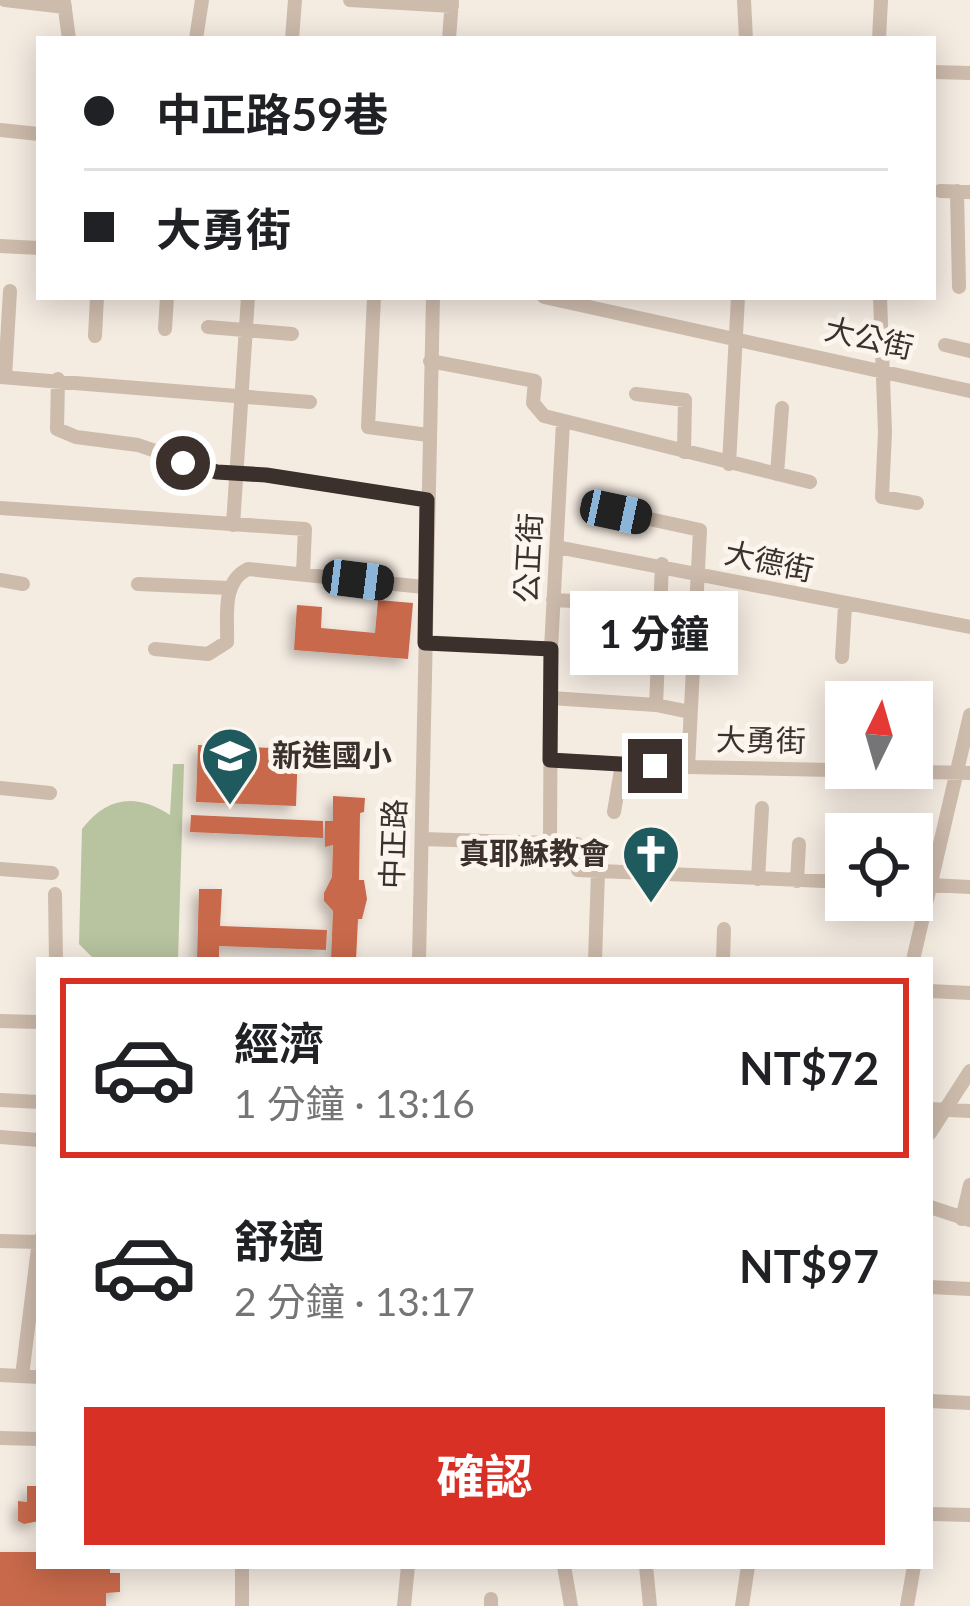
<!DOCTYPE html>
<html lang="zh-TW">
<meta charset="utf-8">
<style>
body{margin:0;font-family:Lato,"Noto Sans TC",sans-serif;background:#f6f6f6;color:#202124;height:100vh;display:flex;flex-direction:column;font-size:45px;white-space:nowrap}
*{box-sizing:border-box;margin:0}
p{font-size:39px;color:#757577}
.icon{flex:none;width:66px;height:66px;fill:none;stroke:currentColor;stroke-width:2;stroke-linecap:round;stroke-linejoin:round}
.map{position:relative;flex:1;overflow:hidden}
.side{position:absolute;left:36px;top:957px;width:897px;height:612px;display:flex;flex-direction:column;background:#fff;border-radius:0px;box-shadow:0 6px 30px #0003}
.side>*{flex:none}
.banner{position:absolute;left:36px;top:36px;width:900px;height:264px;border-radius:0px;box-shadow:0 6px 30px #0003;display:grid;align-content:center;height:264px;padding:0 48px;background:#fff}
.needle{width:78px;rotate:5deg}
.controls{position:absolute;left:825px;top:681px;display:grid;gap:24px}
.controls a{display:grid;place-items:center;width:108px;height:108px;border-radius:0px;background:#fff;box-shadow:0 6px 30px #0003;font-size:60px}
.end{position:absolute;width:54px;height:54px;margin:-27px;border:15px solid #3b302b;background:#fff;box-shadow:0 0 0 6px #fff}
.from{border-radius:50%}
.bubble{position:absolute;height:84px;border-radius:0px;background:#fff;box-shadow:0 6px 30px #0003;font-size:39px;font-weight:700;line-height:84px;text-align:center}
.car{position:absolute;width:36px;height:72px;margin:-36px -18px;border-radius:15px;box-shadow:0 0 9px 3px #0007;background:linear-gradient(#222 24%,#8ab4d8 0 40%,#222 0 76%,#8ab4d8 0 86%,#222 0)}
.banner b{display:flex;align-items:center;gap:42px;height:114px;font-size:45px}
.banner b+b{border-top:3px solid #e0e0e0}
.banner i{width:30px;height:30px;background:#202124}
ul{padding:21px 0 0;list-style:none}
li{display:flex;align-items:center;gap:36px;height:180px;margin:0 24px 18px;padding:0 24px;border:6px solid transparent;border-radius:0px}
li div{flex:1}
li b{display:block;font-size:45px}
li em{font-style:normal;font-weight:700}
li.selected{border-color:#d93025}
li>.icon{width:108px;height:108px;stroke-width:1.5}
.action{display:flex;gap:24px;margin-top:auto;padding:24px 48px}
.action a{flex:1;height:138px;border-radius:0px;background:#d93025;color:#fff;font-size:48px;font-weight:700;line-height:138px;text-align:center}
.map>svg:first-child{display:block}
.green{fill:#b8c4a0}
.building{fill:#c8694b;filter:url(#shadow)}
.lines{fill:none;stroke-linecap:round;stroke-linejoin:round}
.minor{stroke:#cdbbac;stroke-width:14}
.route{stroke:#3b302b;stroke-width:15}
.labels{text-anchor:middle;stroke-width:10;stroke-linejoin:round;paint-order:stroke}
.street-label{font-size:30px;fill:#3b302b;stroke:#fbf5ee}
.poi-label{font-size:30px;font-weight:bold;fill:#3b302b;stroke:#fbf5ee;text-anchor:start}
</style>
<div class="map">
<svg width="970" height="1606" viewBox="0 0 970 1606">
<defs>
<filter id="shadow"><feDropShadow dx="-5.5" dy="5.5" stdDeviation="6" flood-color="#0004"/></filter>
</defs>
<rect width="100%" height="100%" fill="#f4ebe1"/>
<path class="green" d="M 173,764 L 184,764 L 178,960 L 163,960 L 162,957 L 157,960 L 95,960 L 79,944 L 82,829 C 107,796 137,793 170,815 Z"/>
<path class="building" d="M 378,600 L 413,603 L 408,659 L 294,650 L 297,605 L 322,607 L 321,628 L 375,633 Z
M 198,745 L 298,749 L 296,806 L 196,802 Z
M 333,796 L 365,798 L 364,812 L 360,813 L 359,880 L 364,880 L 367,899 L 362,919 L 358,919 L 356,960 L 331,960 L 333,911 L 324,901 L 324,893 L 332,877 L 333,845 L 325,847 L 325,821 L 333,821 Z
M 191,815 L 323,821 L 323,838 L 190,832 Z
M 199,889 L 222,889 L 220,926 L 327,930 L 326,950 L 219,946 L 219,960 L 197,960 Z
M 27,1486 L 39,1486 L 39,1521 L 24,1524 L 18,1521 L 18,1501 L 27,1502 Z
M 0,1552 L 39,1552 L 39,1566 L 110,1566 L 110,1573 L 120,1573 L 120,1592 L 106,1593 L 106,1606 L 0,1606 Z"/>
<g class="lines">
<path class="minor" d="M 5,0 L 65,7
M 350,0 L 452,6
M 744,0 L 746,39
M 64,2 L 69,39
M 196,39 L 202,0
M 292,39 L 295,0
M 449,39 L 452,0
M 879,39 L 881,0
M 933,72 L 970,73
M 0,130 L 39,134
M 940,191 L 970,192
M 957,191 L 959,287
M 0,246 L 39,248
M 374,297 L 368,427 L 428,435
M 544,297 L 970,391
M 880,297 L 885,432 L 882,497 L 917,503
M 208,327 L 292,334
M 165,329 L 167,297
M 95,336 L 97,297
M 945,345 L 970,351
M 430,361 L 535,381 L 533,403 L 544,416 L 810,482
M 0,377 L 310,402
M 5,377 L 10,291
M 58,379 L 57,429 L 76,437 L 138,445 L 217,472 L 266,475 L 427,500
M 636,394 L 685,400 L 684,452
M 729,464 L 738,297
M 777,474 L 782,408
M 0,508 L 305,529 L 303,573
M 617,512 L 700,530 L 688,767
M 233,525 L 248,297
M 557,547 L 970,627
M 0,580 L 23,584
M 138,584 L 229,588
M 553,600 L 660,605
M 425,642 L 551,649
M 155,649 L 208,654 L 227,642 C 228,616 221,582 248,569 L 424,587
M 842,657 L 845,606
M 551,698 L 656,705 L 690,712
M 656,705 L 662,564
M 550,760 L 688,767 L 970,773
M 0,788 L 50,793
M 614,812 L 622,764
M 422,839 L 577,844 L 578,870 L 846,882
M 550,841 L 551,649 L 563,422
M 0,869 L 52,873
M 758,879 L 762,808
M 797,881 L 799,844
M 912,884 L 970,887
M 55,894 L 56,960
M 419,960 L 433,297
M 595,960 L 598,872
M 723,960 L 724,929
M 913,960 L 970,715
M 930,991 L 970,993
M 0,1021 L 39,1022
M 0,1100 L 39,1102
M 930,1109 L 970,1111
M 930,1133 L 970,1071
M 0,1137 L 39,1140
M 930,1207 L 970,1220
M 962,1219 L 970,1185
M 0,1241 L 38,1242
M 930,1287 L 970,1289
M 0,1375 L 39,1377
M 22,1376 L 39,1240
M 930,1401 L 970,1403
M 0,1438 L 39,1439
M 930,1514 L 970,1515
M 564,1566 L 571,1606
M 646,1566 L 650,1606
M 242,1606 L 242,1566
M 404,1606 L 408,1566
M 491,1606 L 491,1599
M 742,1606 L 748,1566
M 907,1606 L 914,1566"/>
</g>
<g class="lines">
<path class="route" d="M 183,463 L 217,472 L 266,475 L 427,500 L 425,643 L 551,649 L 550,760 L 655,766"/>
</g>
<defs>
<g id="school-pin" transform="scale(3)"><path d="M0 17L-7.5 6A9.5 9.5 0 1 1 7.5 6Z" fill="#1f5a5e" stroke="#fbf5ee"/><path d="M0-5L7-2L0 1L-7-2ZM-4 1L0 2.5L4 1V4Q0 6-4 4Z" fill="#fff"/></g>
<g id="church-pin" transform="scale(3)"><path d="M0 17L-7.5 6A9.5 9.5 0 1 1 7.5 6Z" fill="#1f5a5e" stroke="#fbf5ee"/><path d="M-1.2-6h2.4v3.5h3.3v2.4h-3.3V6h-2.4V-.1h-3.3v-2.4h3.3Z" fill="#fff"/></g>
</defs>
<g fill-rule="evenodd">
<use href="#school-pin" x="230" y="756"/>
<use href="#church-pin" x="651" y="854"/>
</g>
<g class="labels">
<g class="street-label">
<text transform="translate(869 339) rotate(13)" y="10">大公街</text>
<text transform="translate(529 558) rotate(-87)" y="10">公正街</text>
<text transform="translate(769 562) rotate(12)" y="10">大德街</text>
<text transform="translate(761 741) rotate(1)" y="10">大勇街</text>
<text transform="translate(394 844) rotate(-88)" y="10">中正路</text>
</g>
<g class="poi-label">
<text x="272" y="766">新進國小</text>
<text x="609" y="864" text-anchor="end">真耶穌教會</text>
</g>
</g>
</svg>
<div class="controls">
<a><svg class="needle" viewBox="-14 -14 28 28"><path d="M0-13l5 13h-10z" fill="#e53935"/><path d="M0 13l5-13h-10z" fill="#757577"/></svg></a>
<a><svg class="icon" aria-label="locate" viewBox="0 0 24 24"><circle cx="12" cy="12" r="6"/><path d="M12 2v4M12 18v4M2 12h4M18 12h4"/></svg></a>
</div>
<i class="end from" style="left:183px;top:463px"></i>
<i class="end" style="left:655px;top:766px"></i>
<div class="bubble" style="left:570px;top:591px;width:168px">1 分鐘</div>
<i class="car" style="left:616px;top:512px;rotate:102deg"></i>
<i class="car" style="left:358px;top:580px;rotate:97deg"></i>
<div class="banner">
<b><i class="from"></i>中正路59巷</b>
<b><i></i>大勇街</b>
</div>
<section class="side">
<ul>
<li class="selected"><svg class="icon" aria-label="car" viewBox="0 0 24 24"><path d="M5 17H2v-5l4-1 3-4h7l3 4 3 1v5h-3M9 17h6M6 11h13"/><circle cx="7" cy="17" r="2"/><circle cx="17" cy="17" r="2"/></svg><div><b>經濟</b><p>1 分鐘 · 13:16</p></div><em>NT$72</em></li>
<li><svg class="icon" aria-label="car" viewBox="0 0 24 24"><path d="M5 17H2v-5l4-1 3-4h7l3 4 3 1v5h-3M9 17h6M6 11h13"/><circle cx="7" cy="17" r="2"/><circle cx="17" cy="17" r="2"/></svg><div><b>舒適</b><p>2 分鐘 · 13:17</p></div><em>NT$97</em></li>
</ul>
<div class="action"><a>確認</a></div>
</section>
</div>
